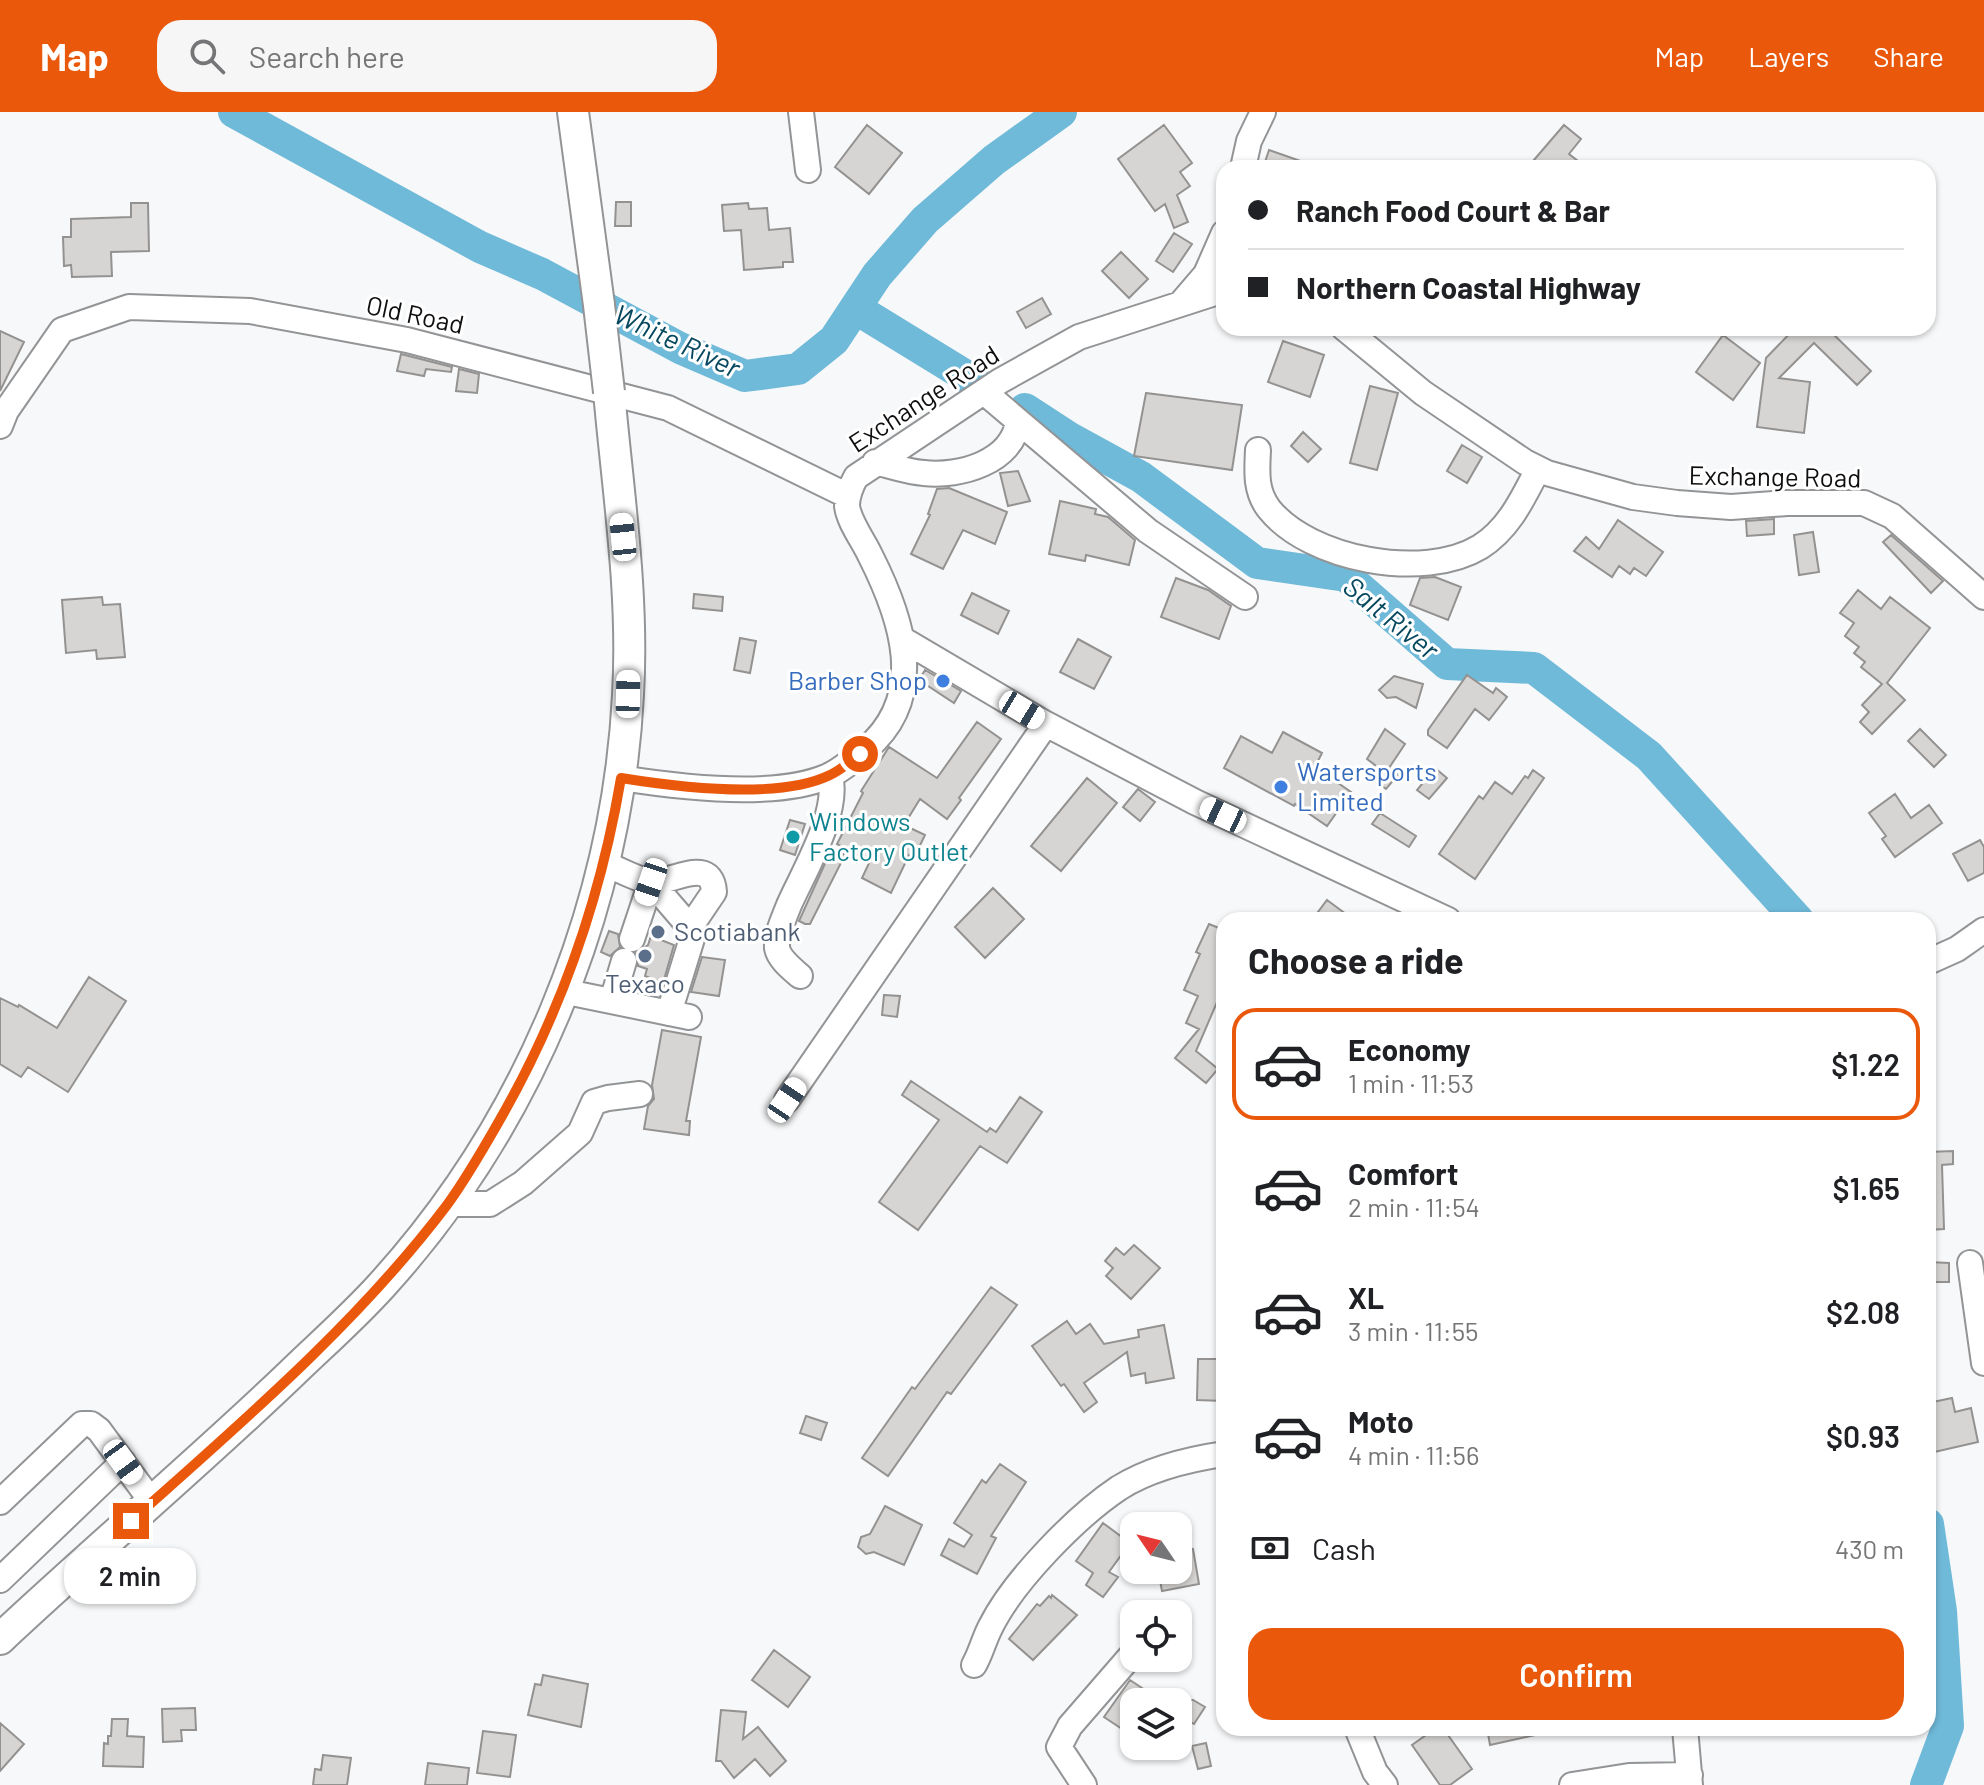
<!DOCTYPE html>
<meta charset="utf-8">
<style>
body{margin:0;font-family:Barlow,sans-serif;background:#f6f6f6;color:#202124;height:100vh;display:flex;flex-direction:column;font-size:30px;white-space:nowrap}
*{box-sizing:border-box;margin:0}
p{font-size:26px;color:#757577}
.icon{flex:none;width:44px;height:44px;fill:none;stroke:currentColor;stroke-width:2;stroke-linecap:round;stroke-linejoin:round}
.map{position:relative;flex:1;overflow:hidden}
.side{position:absolute;left:1216px;top:800px;width:720px;height:824px;display:flex;flex-direction:column;background:#fff;border-radius:24px;box-shadow:0 2px 6px #0004}
.side>*{flex:none}
.hud{position:absolute;left:1216px;top:48px;width:720px;height:176px;border-radius:24px;box-shadow:0 2px 6px #0004;display:grid;align-content:center;height:176px;padding:0 32px;background:#fff}
.needle{width:52px;rotate:305deg}
.buttons{position:absolute;left:1120px;top:1400px;display:grid;gap:16px}
.buttons a{display:grid;place-items:center;width:72px;height:72px;border-radius:16px;background:#fff;box-shadow:0 2px 6px #0004;font-size:40px}
.end{position:absolute;width:36px;height:36px;margin:-18px;border:10px solid #ea580c;background:#fff;box-shadow:0 0 0 4px #fff}
.from{border-radius:50%}
.bubble{position:absolute;height:56px;border-radius:24px;background:#fff;box-shadow:0 2px 6px #0004;font-size:26px;font-weight:600;line-height:56px;text-align:center}
.car{position:absolute;width:24px;height:48px;margin:-24px -12px;border-radius:10px;box-shadow:0 0 6px 2px #0007;background:linear-gradient(#fff 24%,#345 0 40%,#fff 0 76%,#345 0 86%,#fff 0)}
.hud b{display:flex;align-items:center;gap:28px;height:76px;font-size:30px}
.hud b+b{border-top:2px solid #e0e0e0}
.hud i{width:20px;height:20px;background:#202124}
ul{padding:0;list-style:none}
li{display:flex;align-items:center;gap:24px;height:112px;margin:0 16px 12px;padding:0 16px;border:4px solid transparent;border-radius:24px}
li div{flex:1}
li b{display:block;font-size:30px}
li em{font-style:normal;font-weight:600}
li.selected{border-color:#ea580c}
li>.icon{width:72px;height:72px;stroke-width:1.5}
h2{padding:0 32px;font-size:36px;line-height:96px}
.pay{display:flex;align-items:center;gap:20px;height:88px;padding:0 32px;font-size:30px}
.pay p{margin-inline-start:auto}
.cta{display:flex;gap:16px;margin-top:auto;padding:16px 32px}
.cta a{flex:1;height:92px;border-radius:24px;background:#ea580c;color:#fff;font-size:32px;font-weight:600;line-height:92px;text-align:center}
header{display:flex;align-items:center;gap:48px;box-sizing:border-box;height:112px;padding:0 40px;background:#ea580c;color:#fff}
header strong{font-size:38px}
nav{display:flex;gap:44px;margin-inline-start:auto;font-size:28px}
.search{width:560px;height:72px;background:#f6f6f6;display:flex;align-items:center;gap:20px;box-sizing:border-box;padding:0 28px;border-radius:24px;color:#757577;font-size:30px}
.map>svg:first-child{display:block}
.lines{fill:none;stroke-linecap:round;stroke-linejoin:round}
.river{stroke:#6fb9d9;stroke-width:32}
.building{fill:#d7d5d4;stroke:#949291;stroke-width:2}
.minor-casing{stroke:#939496;stroke-width:28}
.major-casing{stroke:#939496;stroke-width:34}
.minor{stroke:#fff;stroke-width:24}
.major{stroke:#fff;stroke-width:30}
.major-bridge-casing{stroke:#939496;stroke-width:34;stroke-linecap:butt}
.major-bridge{stroke:#fff;stroke-width:30}
.route{stroke:#ea580c;stroke-width:10}
.shop-dot{fill:#3f7fe0;stroke:#fff;stroke-width:3}
.culture-dot{fill:#0f9aa8;stroke:#fff;stroke-width:3}
.service-dot{fill:#5c6f8a;stroke:#fff;stroke-width:3}
.labels{text-anchor:middle;stroke-width:6;stroke-linejoin:round;paint-order:stroke}
.street-label{font-size:26px;fill:#0e0e0e;stroke:#fff}
.shop-label{font-size:26px;fill:#366cbe;stroke:#fff;text-anchor:end}
.culture-label{font-size:26px;fill:#0d838f;stroke:#fff;text-anchor:start}
.service-label{font-size:26px;fill:#4e5e75;stroke:#fff;text-anchor:start}
.water-label{font-size:28px;font-style:italic;fill:#06485f;stroke:#fff}
</style>
<header>
<strong>Map</strong>
<div class="search"><svg class="icon" aria-label="search" viewBox="0 0 24 24"><circle cx="10" cy="10" r="6"/><path d="M15 15l6 6"/></svg>Search here</div>
<nav><a>Map</a><a>Layers</a><a>Share</a></nav>
</header>
<div class="map">
<svg width="1984" height="1673" viewBox="0 0 1984 1673">
<rect width="100%" height="100%" fill="#f7f8f9"/>
<g class="lines">
<path class="river" d="M 234,0 L 480,135 L 542,162 L 680,236 L 745,264 L 798,257 L 834,228 L 877,163 L 925,108 L 994,48 L 1061,0
M 855,196 L 979,272
M 1025,297 L 1068,325 L 1141,365 L 1257,451 L 1346,464 L 1447,552 L 1534,556 L 1649,644 L 1798,808
M 1926,1673 L 1948,1614 L 1941,1499 L 1928,1412"/>
</g>
<path class="building" d="M 867,13 L 902,41 L 869,82 L 835,55 Z
M 1164,13 L 1192,51 L 1180,60 L 1190,74 L 1177,83 L 1188,110 L 1174,116 L 1165,92 L 1155,99 L 1118,47 Z
M 1564,13 L 1581,27 L 1569,42 L 1587,56 L 1527,56 Z
M 1269,38 L 1315,54 L 1314,56 L 1263,56 Z
M 616,90 L 631,90 L 631,114 L 615,114 Z
M 131,91 L 148,91 L 149,139 L 111,140 L 112,164 L 72,165 L 71,153 L 64,154 L 63,125 L 71,125 L 71,107 L 131,105 Z
M 748,91 L 749,97 L 767,96 L 769,118 L 790,116 L 793,150 L 783,150 L 783,155 L 744,158 L 741,118 L 724,119 L 722,93 Z
M 1174,121 L 1192,132 L 1173,160 L 1156,149 Z
M 1121,140 L 1148,167 L 1129,186 L 1102,159 Z
M 1042,186 L 1051,202 L 1026,216 L 1017,200 Z
M 1795,216 L 1827,216 L 1871,259 L 1857,273 L 1814,231 L 1779,266 L 1810,270 L 1804,321 L 1757,315 L 1766,246 Z
M 0,219 L 24,230 L 0,279 Z
M 1723,223 L 1760,251 L 1733,288 L 1696,260 Z
M 1283,229 L 1324,243 L 1310,285 L 1268,270 Z
M 401,242 L 452,255 L 451,260 L 426,257 L 424,264 L 397,259 Z
M 459,257 L 479,262 L 477,281 L 456,279 Z
M 1370,274 L 1398,281 L 1377,358 L 1350,351 Z
M 1146,281 L 1242,293 L 1232,358 L 1134,344 Z
M 1303,320 L 1321,337 L 1308,350 L 1291,334 Z
M 1462,333 L 1482,345 L 1467,371 L 1447,359 Z
M 1018,359 L 1030,389 L 1008,394 L 1000,361 Z
M 949,376 L 1007,400 L 995,432 L 963,418 L 943,457 L 911,442 L 930,403 L 928,402 L 937,377 Z
M 1060,389 L 1096,397 L 1095,402 L 1108,405 L 1135,428 L 1129,453 L 1086,443 L 1085,449 L 1049,442 Z
M 1774,407 L 1774,422 L 1747,424 L 1746,409 Z
M 1618,408 L 1663,440 L 1646,464 L 1634,456 L 1630,462 L 1619,454 L 1612,465 L 1574,439 L 1586,425 L 1599,437 Z
M 1813,420 L 1819,460 L 1799,463 L 1794,423 Z
M 1891,423 L 1943,469 L 1931,481 L 1883,430 Z
M 1435,465 L 1461,475 L 1448,508 L 1410,493 L 1420,466 Z
M 1176,466 L 1208,478 L 1231,494 L 1219,527 L 1161,505 Z
M 1858,478 L 1881,497 L 1890,485 L 1930,516 L 1887,571 L 1905,588 L 1872,622 L 1860,610 L 1869,600 L 1862,593 L 1882,572 L 1861,555 L 1865,550 L 1854,541 L 1859,535 L 1845,524 L 1854,511 L 1840,501 Z
M 972,481 L 1009,499 L 998,522 L 961,503 Z
M 694,482 L 723,485 L 722,499 L 693,496 Z
M 102,485 L 103,493 L 120,492 L 125,545 L 97,547 L 96,538 L 66,541 L 62,488 Z
M 740,526 L 756,529 L 750,561 L 734,558 Z
M 1078,527 L 1111,545 L 1094,577 L 1060,560 Z
M 925,558 L 961,579 L 954,591 L 919,568 Z
M 1467,563 L 1493,581 L 1496,576 L 1507,585 L 1489,608 L 1475,597 L 1447,636 L 1428,623 L 1428,618 Z
M 1394,564 L 1423,572 L 1416,596 L 1396,585 L 1387,586 L 1379,578 Z
M 977,610 L 1001,627 L 959,686 L 961,688 L 947,707 L 920,687 L 904,713 L 925,723 L 914,746 L 909,743 L 891,781 L 862,766 L 870,749 L 837,732 L 863,681 L 861,679 L 889,635 L 937,666 Z
M 1385,617 L 1405,632 L 1389,656 L 1398,663 L 1386,677 L 1366,662 L 1375,653 L 1367,647 Z
M 1920,617 L 1946,643 L 1934,655 L 1908,629 Z
M 1283,620 L 1322,641 L 1315,655 L 1351,680 L 1327,714 L 1295,692 L 1294,694 L 1224,656 L 1241,624 L 1272,641 Z
M 1435,656 L 1447,666 L 1429,687 L 1417,678 Z
M 1533,658 L 1544,666 L 1475,767 L 1439,742 L 1479,684 L 1483,687 L 1495,670 L 1512,682 L 1525,664 L 1528,666 Z
M 1087,666 L 1117,691 L 1061,759 L 1031,734 Z
M 1138,677 L 1155,690 L 1140,709 L 1123,695 Z
M 1895,682 L 1911,706 L 1929,693 L 1942,711 L 1895,745 L 1882,727 L 1886,724 L 1869,701 Z
M 1380,701 L 1416,724 L 1409,735 L 1372,712 Z
M 790,708 L 805,712 L 795,743 L 780,738 Z
M 1980,728 L 1984,735 L 1984,761 L 1968,769 L 1953,742 Z
M 832,736 L 845,743 L 810,812 L 805,812 L 799,809 Z
M 993,776 L 1024,807 L 985,846 L 955,815 Z
M 1327,788 L 1354,808 L 1312,808 Z
M 1209,812 L 1224,818 L 1224,874 L 1196,939 L 1218,957 L 1206,971 L 1175,946 L 1199,917 L 1186,911 L 1198,884 L 1184,878 L 1200,842 L 1196,840 Z
M 609,819 L 618,822 L 620,835 L 610,844 L 601,840 Z
M 651,824 L 674,833 L 663,871 L 645,864 L 647,857 L 638,854 L 636,841 L 648,833 Z
M 702,845 L 725,848 L 719,884 L 691,880 Z
M 89,865 L 126,889 L 68,980 L 28,955 L 21,965 L 0,952 L 0,886 L 18,895 L 19,893 L 57,916 Z
M 884,883 L 900,884 L 897,905 L 882,903 Z
M 662,918 L 701,925 L 686,1009 L 690,1009 L 689,1023 L 644,1017 L 648,994 L 654,987 L 652,973 Z
M 911,969 L 987,1020 L 990,1016 L 996,1020 L 1020,985 L 1042,1000 L 1007,1051 L 980,1034 L 918,1118 L 879,1090 L 939,1008 L 902,983 Z
M 1953,1039 L 1953,1052 L 1942,1053 L 1944,1117 L 1928,1118 L 1928,1040 Z
M 1134,1133 L 1160,1156 L 1131,1187 L 1106,1164 L 1113,1156 L 1105,1149 L 1116,1136 L 1124,1143 Z
M 1928,1150 L 1949,1151 L 1949,1170 L 1928,1170 Z
M 991,1175 L 1017,1193 L 951,1282 L 947,1280 L 888,1364 L 862,1346 L 912,1275 L 915,1277 Z
M 1067,1209 L 1076,1222 L 1090,1212 L 1104,1232 L 1139,1225 L 1138,1218 L 1164,1213 L 1174,1266 L 1146,1271 L 1145,1261 L 1131,1264 L 1127,1240 L 1084,1271 L 1097,1290 L 1084,1300 L 1064,1272 L 1061,1274 L 1032,1234 Z
M 1198,1247 L 1224,1247 L 1224,1289 L 1197,1288 Z
M 1952,1286 L 1955,1300 L 1971,1296 L 1978,1330 L 1930,1341 L 1928,1305 L 1931,1305 L 1928,1291 Z
M 806,1304 L 827,1311 L 821,1328 L 800,1321 Z
M 1000,1352 L 1026,1370 L 991,1424 L 996,1426 L 977,1462 L 941,1443 L 949,1427 L 964,1435 L 972,1423 L 954,1411 L 982,1368 L 986,1371 Z
M 885,1394 L 922,1413 L 904,1453 L 874,1440 L 866,1442 L 858,1435 L 861,1425 L 870,1422 Z
M 1103,1411 L 1130,1431 L 1109,1460 L 1118,1465 L 1103,1485 L 1086,1473 L 1093,1461 L 1076,1449 Z
M 1193,1437 L 1199,1472 L 1162,1479 L 1158,1458 L 1178,1458 L 1178,1440 Z
M 1052,1483 L 1077,1503 L 1033,1548 L 1009,1527 L 1037,1492 L 1040,1494 L 1049,1484 L 1051,1486 Z
M 774,1538 L 810,1565 L 788,1595 L 752,1568 Z
M 543,1563 L 588,1572 L 581,1615 L 528,1603 L 535,1572 L 541,1573 Z
M 1130,1568 L 1163,1590 L 1134,1590 L 1134,1625 L 1104,1605 Z
M 1188,1588 L 1193,1588 L 1205,1595 L 1194,1612 L 1179,1603 Z
M 195,1596 L 196,1618 L 181,1618 L 182,1629 L 163,1630 L 162,1597 Z
M 721,1598 L 746,1600 L 743,1627 L 758,1615 L 786,1649 L 770,1664 L 755,1647 L 734,1666 L 721,1649 L 716,1649 Z
M 112,1607 L 128,1607 L 127,1624 L 144,1625 L 143,1655 L 103,1654 L 104,1631 L 108,1632 L 108,1624 L 111,1624 Z
M 0,1611 L 24,1632 L 0,1659 Z
M 1436,1616 L 1443,1616 L 1472,1657 L 1450,1673 L 1440,1673 L 1412,1633 Z
M 1487,1616 L 1540,1616 L 1540,1622 L 1490,1633 Z
M 483,1619 L 516,1623 L 510,1665 L 477,1661 Z
M 1206,1631 L 1211,1654 L 1198,1657 L 1192,1634 Z
M 323,1643 L 351,1646 L 347,1673 L 313,1673 L 315,1657 L 321,1658 Z
M 428,1651 L 469,1656 L 467,1673 L 425,1673 Z"/>
<g class="lines">
<g class="minor-casing">
<path id="minor" d="M 801,0 L 808,58
M 1243,56 L 1249,29 L 1263,0
M 1182,190 L 1206,162 L 1224,121
M 1344,216 L 1423,281 L 1525,350 L 1547,361 L 1633,385 L 1677,391 L 1731,395 L 1787,391 L 1864,391 L 1892,404 L 1984,485
M 984,280 L 1148,419 L 1245,485
M 0,314 L 6,299 L 62,218 L 129,195 L 250,199 L 407,228 L 668,296 L 848,384
M 1258,338 C 1257,359 1255,379 1269,397 C 1310,448 1424,469 1480,435 C 1509,417 1523,386 1538,357
M 875,350 C 891,354 908,360 924,361 C 960,365 1013,350 1018,309
M 902,527 L 1046,612 L 1195,690 L 1448,808
M 621,666 C 678,675 773,687 826,665 C 841,659 854,647 866,637 C 929,584 902,506 870,443 C 863,428 849,410 847,394 C 847,383 851,374 856,365 L 1000,269 L 1079,225 L 1224,178
M 605,752 C 619,757 637,768 652,770 C 671,771 712,743 714,780 L 691,814
M 632,827 L 651,770 L 694,820 L 669,901
M 1928,850 L 1957,837 L 1984,818
M 800,864 C 792,857 779,847 777,836 C 776,822 784,806 789,793 C 804,759 840,700 830,664
M 562,879 L 689,905
M 612,889 L 624,849
M 787,988 L 1046,612
M 448,1092 L 490,1092 L 523,1071 L 580,1021 L 594,990 L 608,986 L 640,982
M 1970,1151 L 1984,1251
M 0,1390 L 82,1312 L 91,1312 L 99,1318 L 152,1390
M 0,1468 L 123,1350
M 974,1553 C 981,1541 984,1527 991,1514 C 1014,1468 1077,1404 1119,1376 C 1149,1357 1190,1347 1224,1342
M 1357,1616 L 1375,1660 L 1385,1673
M 1685,1616 L 1690,1673
M 1084,1673 L 1059,1635 L 1070,1614 L 1129,1546
M 1572,1673 L 1629,1664 L 1690,1663"/>
</g>
<g class="major-casing">
<path id="major" d="M 573,0 L 599,193
M 0,1527 C 96,1437 196,1353 291,1262 C 321,1233 353,1205 381,1174 C 527,1014 617,799 628,583 C 634,482 618,381 609,280"/>
</g>
<use href="#minor" class="minor"/>
<use href="#major" class="major"/>
<g class="major-bridge-casing">
<path id="major-bridge" d="M 599,193 L 609,280"/>
</g>
<use href="#major-bridge" class="major-bridge"/>
</g>
<g class="lines">
<path class="route" d="M 131,1409 C 242,1310 357,1212 447,1093 C 466,1067 482,1039 498,1011 C 561,902 600,790 621,666 C 677,675 779,688 830,663 C 841,658 851,649 860,642"/>
</g>
<g class="shop-dot">
<circle cx="943" cy="569" r="8"/>
<circle cx="1281" cy="675" r="8"/>
</g>
<circle class="culture-dot" cx="793" cy="725" r="8"/>
<g class="service-dot">
<circle cx="658" cy="820" r="8"/>
<circle cx="645" cy="844" r="8"/>
</g>
<g class="labels">
<g class="street-label">
<text transform="translate(415 203) rotate(12)" y="9">Old Road</text>
<text transform="translate(924 287) rotate(-33)" y="9">Exchange Road</text>
<text transform="translate(1775 365) rotate(1)" y="9">Exchange Road</text>
</g>
<g class="shop-label">
<text x="927" y="578">Barber Shop</text>
<text x="1297" y="669" text-anchor="start">Watersports<tspan x="1297" dy="30">Limited</tspan></text>
</g>
<g class="culture-label">
<text x="809" y="719">Windows<tspan x="809" dy="30">Factory Outlet</tspan></text>
</g>
<g class="service-label">
<text x="674" y="829">Scotiabank</text>
<text x="645" y="881" text-anchor="middle">Texaco</text>
</g>
<g class="water-label">
<text transform="translate(677 229) rotate(25)" y="10">White River</text>
<text transform="translate(1391 506) rotate(39)" y="10">Salt River</text>
</g>
</g>
</svg>
<div class="buttons">
<a><svg class="needle" viewBox="-14 -14 28 28"><path d="M0-13l5 13h-10z" fill="#e53935"/><path d="M0 13l5-13h-10z" fill="#757577"/></svg></a>
<a><svg class="icon" aria-label="locate" viewBox="0 0 24 24"><circle cx="12" cy="12" r="6"/><path d="M12 2v4M12 18v4M2 12h4M18 12h4"/></svg></a>
<a><svg class="icon" aria-label="layers" viewBox="0 0 24 24"><path d="M12 4l9 5-9 5-9-5zM3 14l9 5 9-5"/></svg></a>
</div>
<i class="end from" style="left:860px;top:642px"></i>
<i class="end" style="left:131px;top:1409px"></i>
<div class="bubble" style="left:64px;top:1436px;width:132px">2 min</div>
<i class="car" style="left:623px;top:425px;rotate:354deg"></i>
<i class="car" style="left:628px;top:582px;rotate:1deg"></i>
<i class="car" style="left:1022px;top:598px;rotate:121deg"></i>
<i class="car" style="left:1223px;top:703px;rotate:295deg"></i>
<i class="car" style="left:651px;top:770px;rotate:199deg"></i>
<i class="car" style="left:787px;top:988px;rotate:34deg"></i>
<i class="car" style="left:123px;top:1350px;rotate:144deg"></i>
<div class="hud">
<b><i class="from"></i>Ranch Food Court &amp; Bar</b>
<b><i></i>Northern Coastal Highway</b>
</div>
<section class="side">
<h2>Choose a ride</h2>
<ul>
<li class="selected"><svg class="icon" aria-label="car" viewBox="0 0 24 24"><path d="M5 17H2v-5l4-1 3-4h7l3 4 3 1v5h-3M9 17h6M6 11h13"/><circle cx="7" cy="17" r="2"/><circle cx="17" cy="17" r="2"/></svg><div><b>Economy</b><p>1 min · 11:53</p></div><em>$1.22</em></li>
<li><svg class="icon" aria-label="car" viewBox="0 0 24 24"><path d="M5 17H2v-5l4-1 3-4h7l3 4 3 1v5h-3M9 17h6M6 11h13"/><circle cx="7" cy="17" r="2"/><circle cx="17" cy="17" r="2"/></svg><div><b>Comfort</b><p>2 min · 11:54</p></div><em>$1.65</em></li>
<li><svg class="icon" aria-label="car" viewBox="0 0 24 24"><path d="M5 17H2v-5l4-1 3-4h7l3 4 3 1v5h-3M9 17h6M6 11h13"/><circle cx="7" cy="17" r="2"/><circle cx="17" cy="17" r="2"/></svg><div><b>XL</b><p>3 min · 11:55</p></div><em>$2.08</em></li>
<li><svg class="icon" aria-label="car" viewBox="0 0 24 24"><path d="M5 17H2v-5l4-1 3-4h7l3 4 3 1v5h-3M9 17h6M6 11h13"/><circle cx="7" cy="17" r="2"/><circle cx="17" cy="17" r="2"/></svg><div><b>Moto</b><p>4 min · 11:56</p></div><em>$0.93</em></li>
</ul>
<div class="pay"><svg class="icon" aria-label="cash" viewBox="0 0 24 24"><path d="M3 7h18v10H3z"/><circle cx="12" cy="12" r="2"/></svg>Cash<p>430 m</p></div>
<div class="cta"><a>Confirm</a></div>
</section>
</div>
